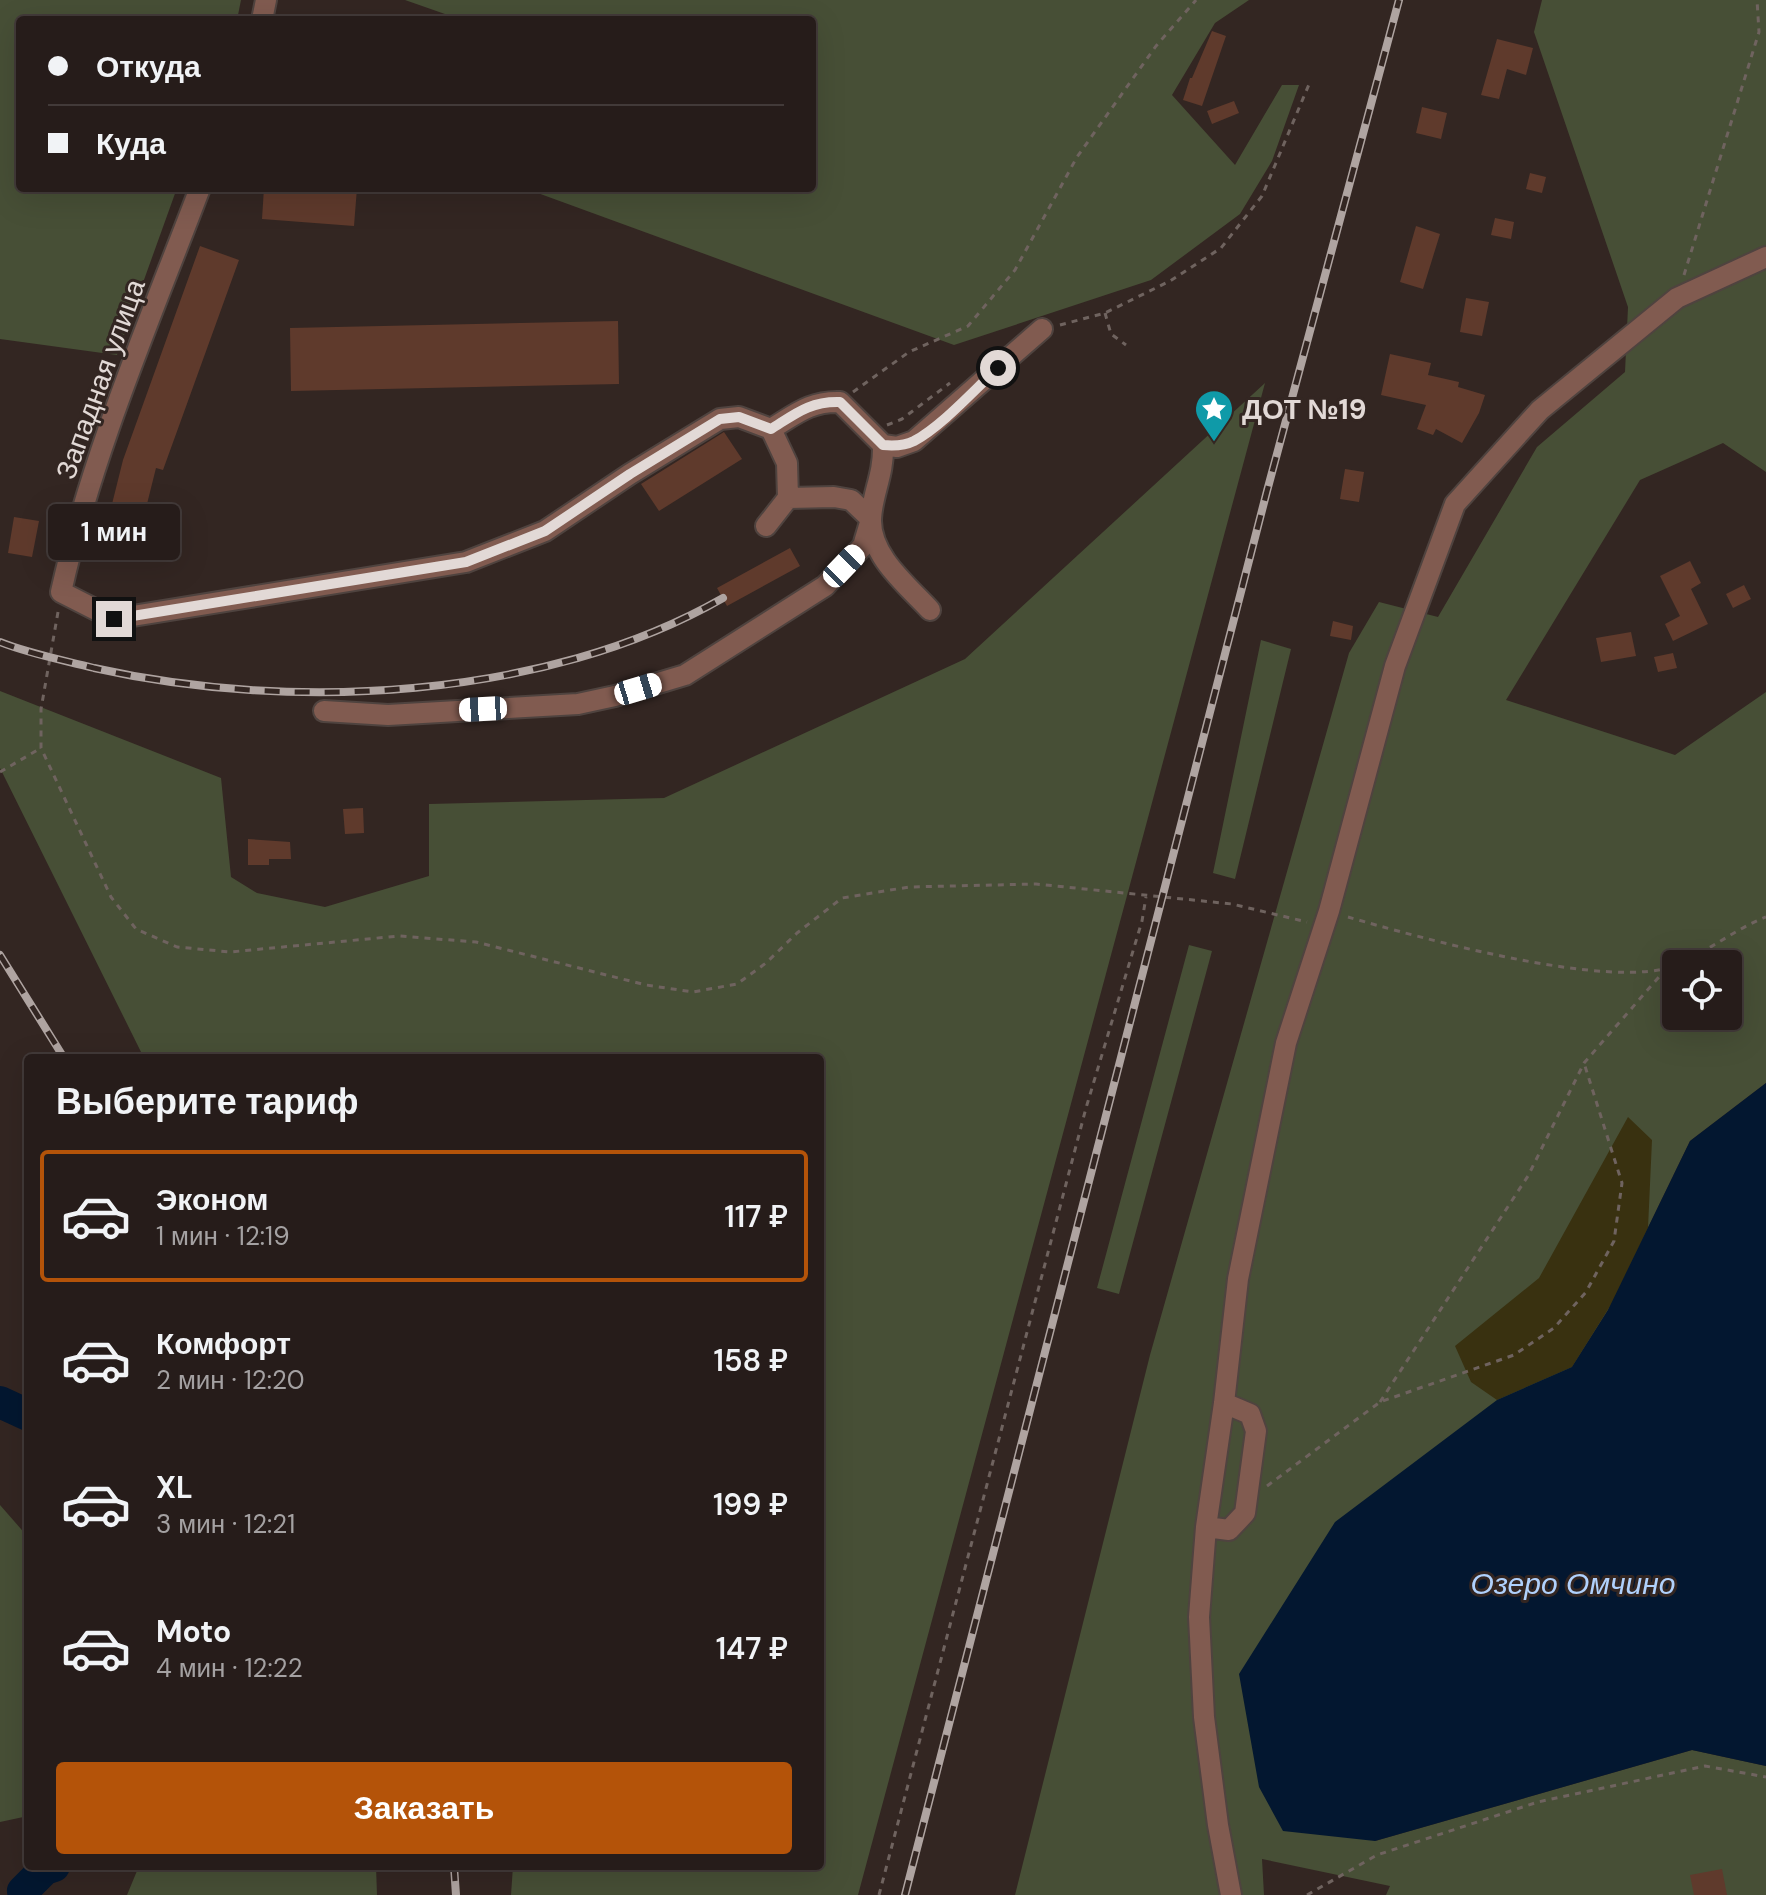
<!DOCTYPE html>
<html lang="ru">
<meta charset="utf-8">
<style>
body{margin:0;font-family:"DM Sans",sans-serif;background:#322927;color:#f1f3f6;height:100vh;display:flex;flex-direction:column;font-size:30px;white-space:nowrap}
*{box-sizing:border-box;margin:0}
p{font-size:26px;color:#a4a1a2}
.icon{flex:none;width:44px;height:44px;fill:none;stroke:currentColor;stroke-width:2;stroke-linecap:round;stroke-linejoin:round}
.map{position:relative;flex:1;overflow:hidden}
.details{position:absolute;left:24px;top:1054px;width:800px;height:816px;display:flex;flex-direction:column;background:#261c1a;border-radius:8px;box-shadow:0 8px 32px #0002,0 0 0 2px #423a39}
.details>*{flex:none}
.banner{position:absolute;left:16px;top:16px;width:800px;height:176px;border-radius:8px;box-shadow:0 8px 32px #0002,0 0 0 2px #423a39;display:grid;align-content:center;height:176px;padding:0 32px;background:#261c1a}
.tools{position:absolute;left:1662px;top:950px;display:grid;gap:16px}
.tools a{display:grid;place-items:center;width:80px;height:80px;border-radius:8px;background:#261c1a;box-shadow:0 8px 32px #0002,0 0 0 2px #423a39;font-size:40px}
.end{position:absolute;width:36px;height:36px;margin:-18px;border:10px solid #e2d9d6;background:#111;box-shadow:0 0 0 4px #111}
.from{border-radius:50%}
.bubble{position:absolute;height:56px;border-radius:8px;background:#261c1a;box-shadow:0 8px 32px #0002,0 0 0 2px #423a39;font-size:26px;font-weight:600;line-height:56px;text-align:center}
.car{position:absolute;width:24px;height:48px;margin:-24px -12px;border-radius:10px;box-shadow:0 0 6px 2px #0007;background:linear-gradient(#fff 24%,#345 0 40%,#fff 0 76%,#345 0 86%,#fff 0)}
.banner b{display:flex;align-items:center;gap:28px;height:76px;font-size:30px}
.banner b+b{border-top:2px solid #423a39}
.banner i{width:20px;height:20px;background:#f1f3f6}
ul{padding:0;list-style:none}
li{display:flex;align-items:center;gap:24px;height:132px;margin:0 16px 12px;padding:0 16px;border:4px solid transparent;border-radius:8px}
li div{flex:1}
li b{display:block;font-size:30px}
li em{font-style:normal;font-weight:600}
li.active{border-color:#b45309}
li>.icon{width:72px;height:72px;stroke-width:1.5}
h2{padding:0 32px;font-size:36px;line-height:96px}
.action{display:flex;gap:16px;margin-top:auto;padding:16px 32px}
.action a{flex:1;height:92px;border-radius:8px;background:#b45309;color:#fff;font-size:32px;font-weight:600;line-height:92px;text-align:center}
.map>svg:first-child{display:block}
.green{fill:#474f36;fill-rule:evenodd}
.sand{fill:#393110}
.water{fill:#031730}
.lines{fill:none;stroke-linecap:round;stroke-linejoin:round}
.river{stroke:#031730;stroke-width:32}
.building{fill:#5f3a2c}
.minor-casing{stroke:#4f433f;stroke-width:24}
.path{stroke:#6f635f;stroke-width:3;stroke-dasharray:6 6;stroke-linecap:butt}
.minor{stroke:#815b50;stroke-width:20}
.rail-casing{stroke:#afa4a1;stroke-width:8}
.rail{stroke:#332622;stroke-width:5;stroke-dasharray:15;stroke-linecap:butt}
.route{stroke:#e2d9d6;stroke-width:10}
.labels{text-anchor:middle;stroke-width:6;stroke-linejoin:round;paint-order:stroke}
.street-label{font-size:28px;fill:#e2d9d6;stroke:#332622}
.poi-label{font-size:28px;font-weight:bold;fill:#e2d9d6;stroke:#332622;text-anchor:start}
.water-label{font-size:30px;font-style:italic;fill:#b0d1fc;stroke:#332622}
</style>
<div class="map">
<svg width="1766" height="1895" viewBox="0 0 1766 1895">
<rect width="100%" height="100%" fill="#332622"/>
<path class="green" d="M 0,0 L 241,0 L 237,20 L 20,20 L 20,188 L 177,188 L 117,355 L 0,339 Z
M 405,0 L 1249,0 L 1215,23 L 1172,95 L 1235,165 L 1282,85 L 1299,85 L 1272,161 L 1240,214 L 1151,280 L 954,345 L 524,188 L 812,188 L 812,20 L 462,20 Z
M 1542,0 L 1766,0 L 1766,472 L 1723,443 L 1640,480 L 1506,700 L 1675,755 L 1766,692 L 1766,1083 L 1690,1141 L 1608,1310 L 1572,1367 L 1375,1841 L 1692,1750 L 1766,1766 L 1766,1895 L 1386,1895 L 1390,1886 L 1262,1859 L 1264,1895 L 1015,1895 L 1150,1355 L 1349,653 L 1379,602 L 1438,617 L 1537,447 L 1625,372 L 1628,307 L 1534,32 ZM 1676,964 L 1728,964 L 1728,1016 L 1676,1016 Z
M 1265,383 L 858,1895 L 511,1895 L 513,1866 L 820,1866 L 820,1058 L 144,1058 L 0,768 L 0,691 L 221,778 L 231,877 L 257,893 L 325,907 L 429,876 L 429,804 L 664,798 L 965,659 Z
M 1261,640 L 1291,649 L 1235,879 L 1213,873 Z
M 1189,945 L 1212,951 L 1119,1294 L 1097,1288 Z
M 0,1505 L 28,1537 L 28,1816 L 0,1822 Z
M 139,1866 L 376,1866 L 377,1895 L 127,1895 Z"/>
<path class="sand" d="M 1628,1117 L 1652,1140 L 1648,1228 L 1612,1303 L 1572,1367 L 1497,1400 L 1471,1382 L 1455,1346 L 1539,1278 Z"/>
<path class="water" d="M 1766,1083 L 1766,1766 L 1692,1750 L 1375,1841 L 1283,1831 L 1259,1787 L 1239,1674 L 1335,1522 L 1497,1400 L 1572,1367 L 1608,1310 L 1690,1141 Z"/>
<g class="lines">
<path class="river" d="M 0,1402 L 28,1415
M 24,1895 L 23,1891 L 45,1869 L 54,1866"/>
</g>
<path class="building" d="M 1212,31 L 1226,36 L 1202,106 L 1183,100 L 1190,78 L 1192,78 Z
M 1497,39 L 1533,48 L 1526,75 L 1507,69 L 1499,99 L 1481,95 Z
M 1234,101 L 1239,113 L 1212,124 L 1207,111 Z
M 1422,107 L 1447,113 L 1441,139 L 1416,133 Z
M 1530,173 L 1546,177 L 1542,193 L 1526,189 Z
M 264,188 L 357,188 L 354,226 L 262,219 Z
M 1495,218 L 1514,222 L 1511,239 L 1491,235 Z
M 1416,226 L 1440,234 L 1423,289 L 1400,282 Z
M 200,246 L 239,260 L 163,470 L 156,468 L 135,552 L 102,544 L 123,460 Z
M 1466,298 L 1489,302 L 1482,336 L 1460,332 Z
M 618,321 L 619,384 L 291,391 L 290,328 Z
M 1390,354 L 1431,363 L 1428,375 L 1459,382 L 1458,387 L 1485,395 L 1479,413 L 1462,443 L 1436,429 L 1433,435 L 1417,429 L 1426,405 L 1381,395 Z
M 724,432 L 742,459 L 659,511 L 641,484 Z
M 1345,469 L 1364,472 L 1359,502 L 1340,499 Z
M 14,517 L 39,521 L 32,557 L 8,553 Z
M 790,548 L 800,566 L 727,606 L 717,588 Z
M 1690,561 L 1701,583 L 1691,589 L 1708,624 L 1673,641 L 1665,624 L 1680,616 L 1660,576 Z
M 1744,585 L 1751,599 L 1733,608 L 1726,594 Z
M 1333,621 L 1353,626 L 1351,640 L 1330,636 Z
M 1631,632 L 1636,656 L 1601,662 L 1596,638 Z
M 1673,653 L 1677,668 L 1658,672 L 1654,657 Z
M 363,808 L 364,833 L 345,834 L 343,809 Z
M 248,839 L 290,842 L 291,859 L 269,859 L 269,865 L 248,865 Z
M 1722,1869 L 1727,1895 L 1694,1895 L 1690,1875 Z"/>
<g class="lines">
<g class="minor-casing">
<path id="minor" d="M 262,20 L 266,0
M 200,188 C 150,320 92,453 61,592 L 114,619 L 466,562 L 545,531 L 630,474 L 720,419 L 739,417 L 771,429 L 787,463 L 788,498 L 766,526
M 771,429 C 796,414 810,401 840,402 L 883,445 L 897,447 L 914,441 L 1042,329
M 883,445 C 884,475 872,494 871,519 C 870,556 907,585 930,610
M 324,711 L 388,715 L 578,704 L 615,696 L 685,675 L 825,586 L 863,546 L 871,519 L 851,500 L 834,497 L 788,498
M 1206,1527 L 1229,1530 L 1245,1513 L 1256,1431 L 1250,1414 L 1224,1403
M 1231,1895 L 1218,1825 L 1204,1717 L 1199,1617 L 1206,1527 L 1224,1403 L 1238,1279 L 1286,1043 L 1329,911 L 1395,666 L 1455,504 L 1540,410 L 1677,298 L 1766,257"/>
</g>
<path class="path" d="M 1684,275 L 1759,32 L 1757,0
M 1105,313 L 1111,334 L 1126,345
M 1060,325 L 1105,313 L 1170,281 L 1221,248 L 1262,196 L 1310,82
M 853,392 L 909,352 L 968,326 L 1015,270 L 1077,157 L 1156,46 L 1196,0
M 887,425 L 902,419 L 950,383
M 58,612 L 41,709 L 41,748 L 111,897 L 136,929 L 177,947 L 230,952 L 399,936 L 476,942 L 646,985 L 693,992 L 737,984 L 766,963 L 797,933 L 842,898 L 909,887 L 1036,884 L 1232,904 L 1307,922
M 0,772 L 41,748
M 1348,917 C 1417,937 1613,992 1676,965
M 1678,964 C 1709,951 1735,929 1766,917
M 1380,1402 L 1528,1176 L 1584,1063 L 1665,970
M 1267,1486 L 1380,1402 L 1514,1355 L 1554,1328 L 1586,1292 L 1614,1241 L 1622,1183 L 1584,1063
M 879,1895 L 1086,1108 L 1142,921 L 1146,897
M 1307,1895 L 1377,1855 L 1538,1802 L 1705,1766 L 1766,1777"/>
<use href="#minor" class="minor"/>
<g class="rail-casing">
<path id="rail" d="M 0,642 C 30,654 63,660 94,668 C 291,712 545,700 723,598
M 0,955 L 64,1058
M 454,1866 L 456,1895
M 905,1895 L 1267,491 L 1399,0"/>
</g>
<use href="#rail" class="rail"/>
</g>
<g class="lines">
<path class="route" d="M 114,619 L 466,562 L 545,531 L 630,474 L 720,419 L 739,417 L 771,429 C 795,414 810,401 840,402 L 883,445 C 894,446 904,446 914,441 C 942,426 974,390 998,368"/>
</g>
<defs>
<g id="sight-pin" transform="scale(2)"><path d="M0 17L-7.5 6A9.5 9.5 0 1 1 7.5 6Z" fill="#0f9aa8" stroke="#332622"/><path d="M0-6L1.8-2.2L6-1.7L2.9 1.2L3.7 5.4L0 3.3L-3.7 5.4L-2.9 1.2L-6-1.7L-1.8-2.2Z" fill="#fff"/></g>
</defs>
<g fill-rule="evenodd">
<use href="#sight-pin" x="1214" y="409"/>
</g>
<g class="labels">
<g class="street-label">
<text transform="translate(100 379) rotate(-70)" y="10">Западная улица</text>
</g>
<g class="poi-label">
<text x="1242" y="419">ДОТ №19</text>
</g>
<g class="water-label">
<text x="1573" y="1594">Озеро Омчино</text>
</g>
</g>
</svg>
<div class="tools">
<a><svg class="icon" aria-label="locate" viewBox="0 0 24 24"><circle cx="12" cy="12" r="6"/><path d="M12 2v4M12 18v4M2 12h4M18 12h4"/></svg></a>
</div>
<i class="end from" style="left:998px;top:368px"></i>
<i class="end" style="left:114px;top:619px"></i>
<div class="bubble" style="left:48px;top:504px;width:132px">1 мин</div>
<i class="car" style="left:844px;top:566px;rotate:44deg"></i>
<i class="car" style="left:638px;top:689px;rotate:73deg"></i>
<i class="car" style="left:483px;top:709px;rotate:267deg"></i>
<div class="banner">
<b><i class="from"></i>Откуда</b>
<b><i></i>Куда</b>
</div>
<section class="details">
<h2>Выберите тариф</h2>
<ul>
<li class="active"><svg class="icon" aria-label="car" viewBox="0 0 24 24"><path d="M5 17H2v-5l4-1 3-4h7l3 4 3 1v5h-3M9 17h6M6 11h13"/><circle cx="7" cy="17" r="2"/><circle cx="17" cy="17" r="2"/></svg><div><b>Эконом</b><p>1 мин · 12:19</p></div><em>117 ₽</em></li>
<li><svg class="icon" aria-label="car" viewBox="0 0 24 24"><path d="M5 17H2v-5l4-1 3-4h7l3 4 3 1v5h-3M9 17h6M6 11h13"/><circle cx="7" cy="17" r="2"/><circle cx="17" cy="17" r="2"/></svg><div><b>Комфорт</b><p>2 мин · 12:20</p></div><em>158 ₽</em></li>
<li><svg class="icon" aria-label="car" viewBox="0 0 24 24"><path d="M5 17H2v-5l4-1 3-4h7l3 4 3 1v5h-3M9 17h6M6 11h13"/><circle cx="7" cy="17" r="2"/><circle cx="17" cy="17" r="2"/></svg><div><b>XL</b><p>3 мин · 12:21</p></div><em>199 ₽</em></li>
<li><svg class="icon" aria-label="car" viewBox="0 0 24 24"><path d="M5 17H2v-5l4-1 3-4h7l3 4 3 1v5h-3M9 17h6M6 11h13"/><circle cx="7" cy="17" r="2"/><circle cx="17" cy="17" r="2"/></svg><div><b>Moto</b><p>4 мин · 12:22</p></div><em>147 ₽</em></li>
</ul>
<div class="action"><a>Заказать</a></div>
</section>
</div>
